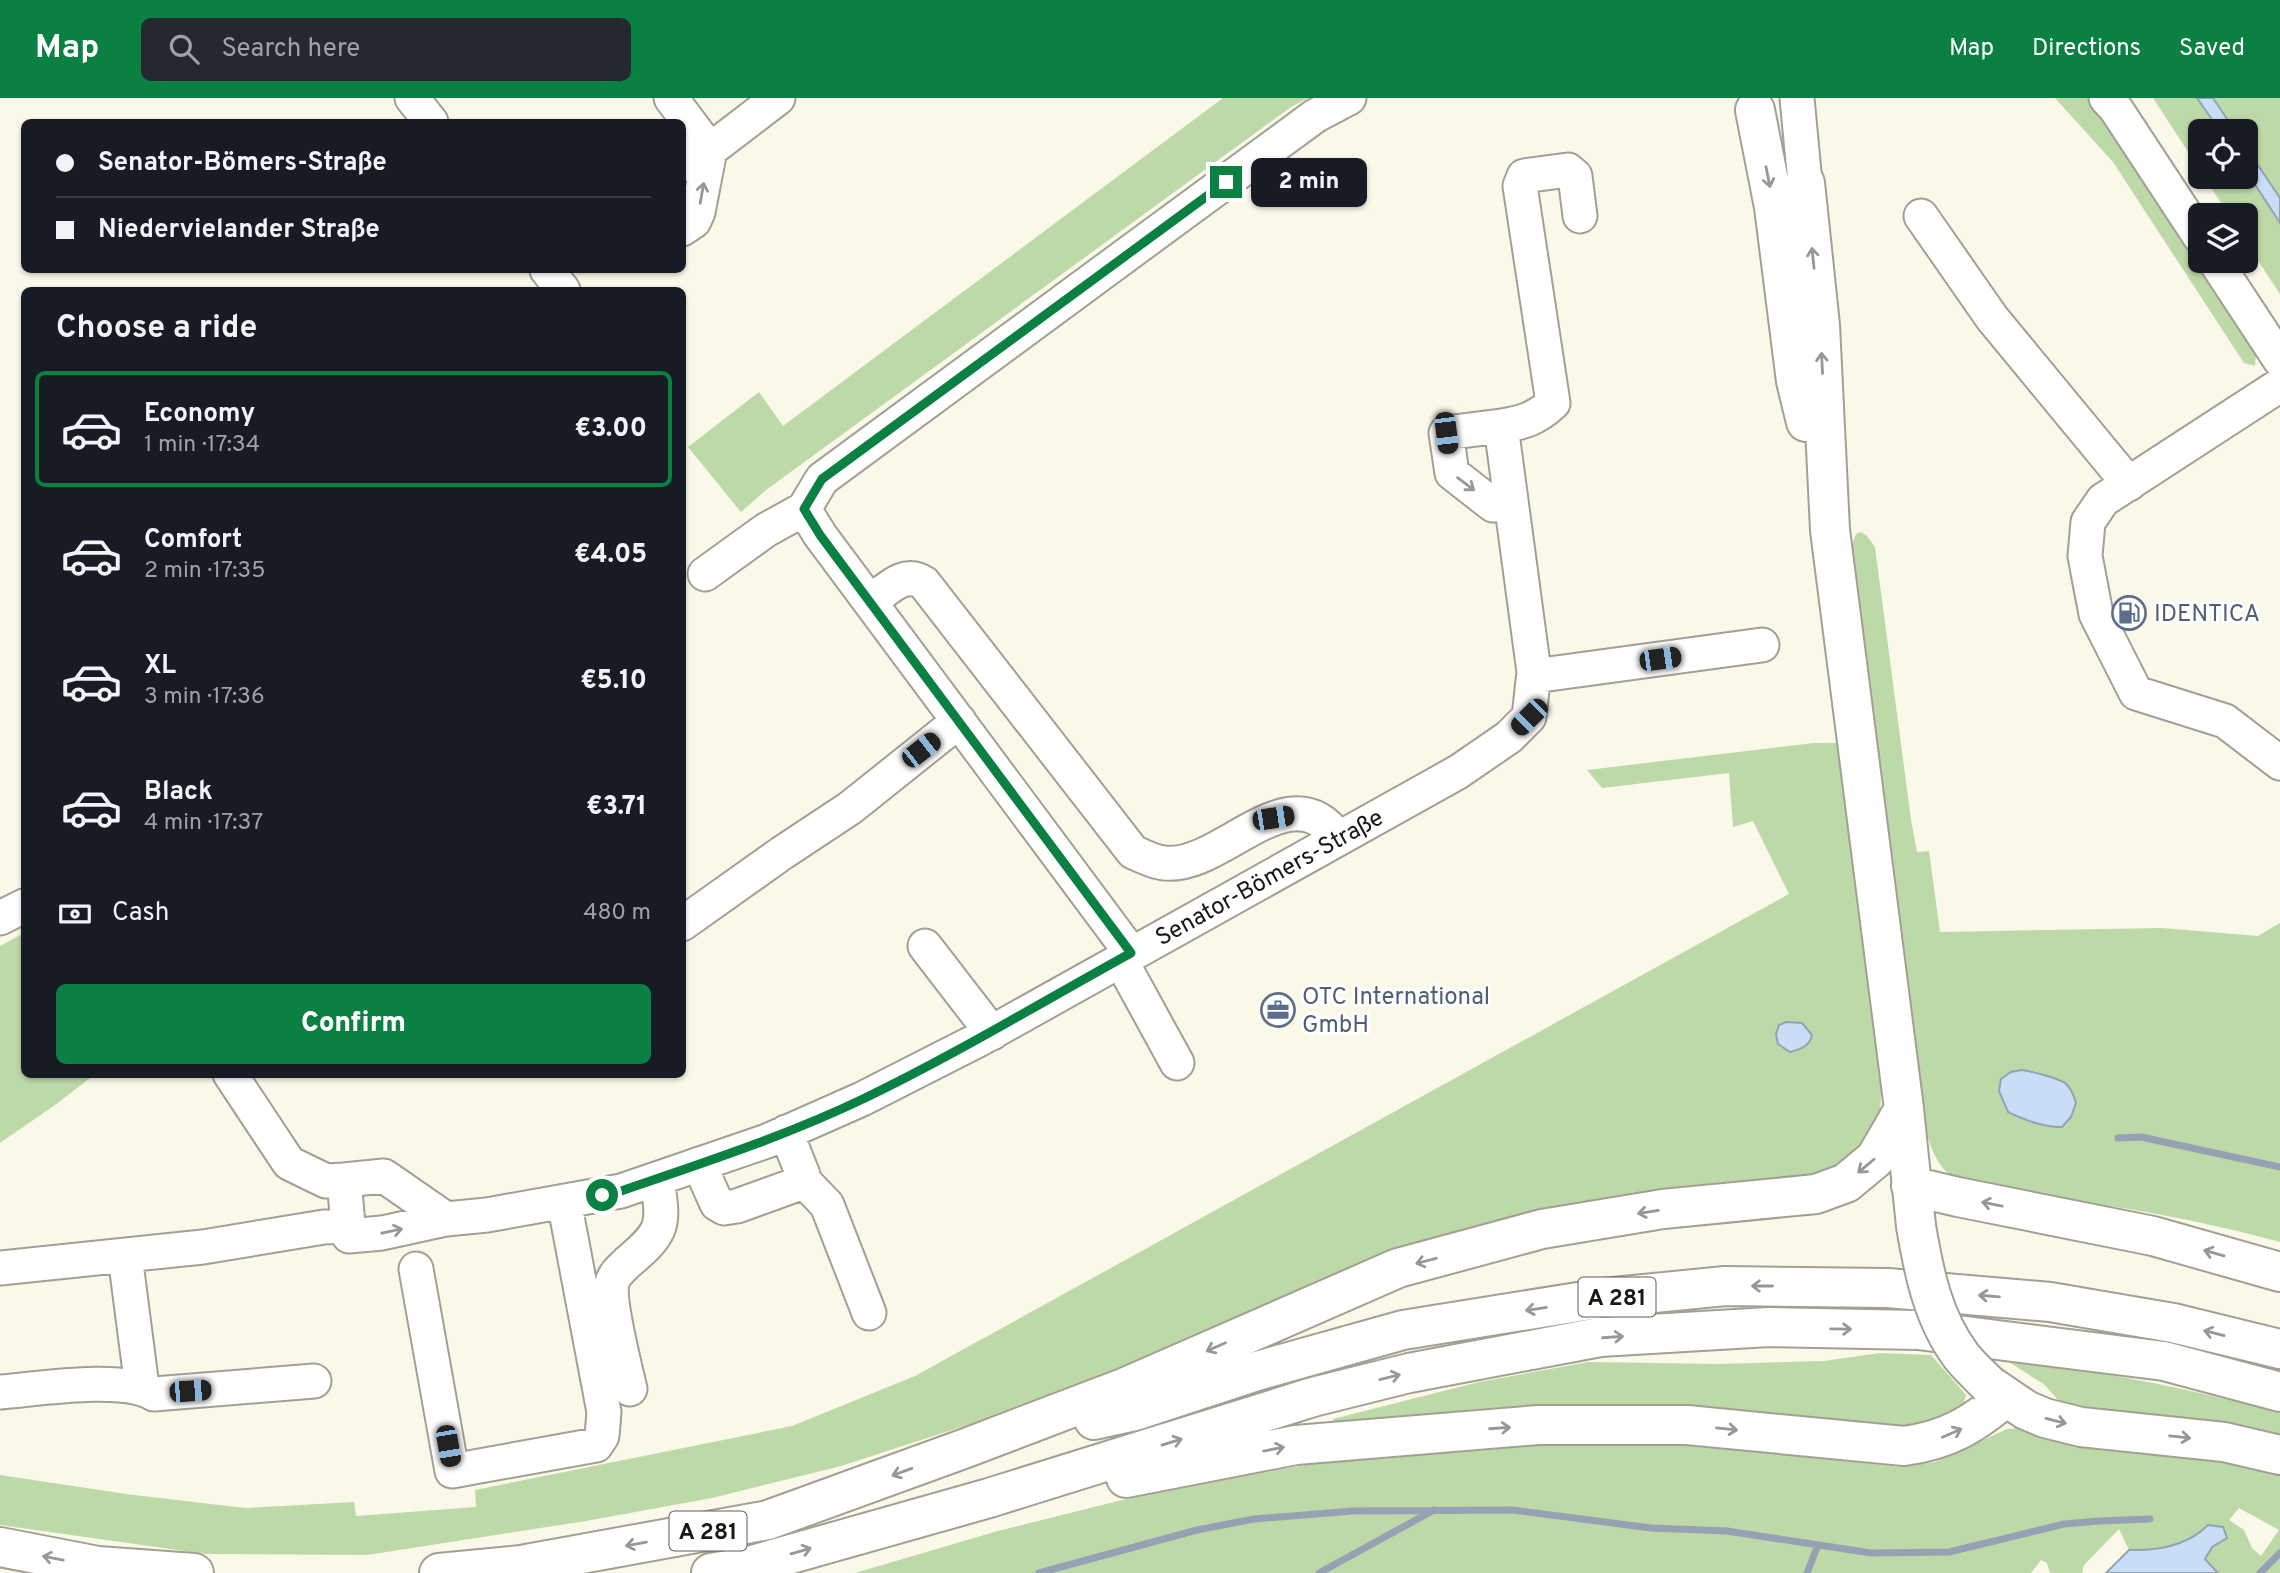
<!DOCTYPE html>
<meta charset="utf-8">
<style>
body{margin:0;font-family:Overpass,sans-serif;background:#242831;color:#f1f3f6;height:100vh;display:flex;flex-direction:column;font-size:26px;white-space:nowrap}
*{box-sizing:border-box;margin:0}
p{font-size:23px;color:#9ea1a6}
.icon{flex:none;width:38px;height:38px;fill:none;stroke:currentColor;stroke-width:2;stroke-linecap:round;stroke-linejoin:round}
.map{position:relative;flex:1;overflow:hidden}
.panel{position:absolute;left:21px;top:189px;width:665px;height:791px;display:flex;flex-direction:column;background:#171b24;border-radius:10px;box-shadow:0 2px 5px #0004}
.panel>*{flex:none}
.guide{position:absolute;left:21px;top:21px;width:665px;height:154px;border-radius:10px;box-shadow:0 2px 5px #0004;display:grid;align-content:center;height:154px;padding:0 35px;background:#171b24}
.tools{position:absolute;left:2188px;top:21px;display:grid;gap:14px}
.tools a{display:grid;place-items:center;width:70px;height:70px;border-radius:10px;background:#171b24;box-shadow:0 2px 5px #0004;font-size:35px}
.end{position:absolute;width:32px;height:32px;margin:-16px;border:9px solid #0b8043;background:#fff;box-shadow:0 0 0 4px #fff}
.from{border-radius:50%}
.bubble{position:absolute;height:49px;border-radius:10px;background:#171b24;box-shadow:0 2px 5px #0004;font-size:23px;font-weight:800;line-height:49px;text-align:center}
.car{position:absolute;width:21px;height:42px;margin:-21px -10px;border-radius:9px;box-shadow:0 0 5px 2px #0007;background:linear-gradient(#222 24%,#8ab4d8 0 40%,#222 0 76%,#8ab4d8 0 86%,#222 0)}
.guide b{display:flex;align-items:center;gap:24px;height:66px;font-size:26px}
.guide b+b{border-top:2px solid #363941}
.guide i{width:18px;height:18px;background:#f1f3f6}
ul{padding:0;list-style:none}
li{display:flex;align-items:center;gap:21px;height:116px;margin:0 14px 10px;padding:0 21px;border:4px solid transparent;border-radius:10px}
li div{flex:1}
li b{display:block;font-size:26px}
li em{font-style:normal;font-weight:800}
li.selected{border-color:#0b8043}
li>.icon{width:63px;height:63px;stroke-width:1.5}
h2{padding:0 35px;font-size:32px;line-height:84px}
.pay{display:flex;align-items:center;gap:18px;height:77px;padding:0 35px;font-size:26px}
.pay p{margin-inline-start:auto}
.cta{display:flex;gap:14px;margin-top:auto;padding:14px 35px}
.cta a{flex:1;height:80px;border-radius:10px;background:#0b8043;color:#fff;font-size:28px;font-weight:800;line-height:80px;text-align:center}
header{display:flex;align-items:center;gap:42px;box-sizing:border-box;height:98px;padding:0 35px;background:#0b8043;color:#fff}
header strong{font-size:33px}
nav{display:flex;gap:38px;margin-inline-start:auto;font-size:24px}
.search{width:490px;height:63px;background:#242831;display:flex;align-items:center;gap:18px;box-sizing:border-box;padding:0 24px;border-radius:10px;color:#9ea1a6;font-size:26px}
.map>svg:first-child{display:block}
.green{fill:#bcd9a7;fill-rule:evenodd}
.water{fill:#c9ddf7;stroke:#94a2b3;stroke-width:2}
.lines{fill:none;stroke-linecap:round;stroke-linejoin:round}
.stream{stroke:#94a2b3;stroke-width:7}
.minor-casing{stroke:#a3a093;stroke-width:37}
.highway-casing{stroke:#a3a093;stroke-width:42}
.minor{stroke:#fff;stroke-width:33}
.highway{stroke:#fff;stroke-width:38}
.highway-bridge-casing{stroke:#a3a093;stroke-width:42;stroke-linecap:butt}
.highway-bridge{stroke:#fff;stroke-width:38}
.oneway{stroke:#989795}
.route{stroke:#0b8043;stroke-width:9}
.labels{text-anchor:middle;stroke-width:6;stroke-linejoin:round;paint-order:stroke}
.shield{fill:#fff;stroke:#5e5d5a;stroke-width:2}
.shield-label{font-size:23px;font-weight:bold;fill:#191813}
.service-label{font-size:24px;fill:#4e5e75;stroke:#fff;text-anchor:start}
.street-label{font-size:24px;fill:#191813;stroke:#fff}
</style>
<header>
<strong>Map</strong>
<div class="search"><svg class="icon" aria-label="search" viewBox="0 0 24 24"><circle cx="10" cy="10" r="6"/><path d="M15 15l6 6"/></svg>Search here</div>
<nav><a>Map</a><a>Directions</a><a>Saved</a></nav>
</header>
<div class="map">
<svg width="2280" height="1475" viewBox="0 0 2280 1475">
<rect width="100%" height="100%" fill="#faf8e9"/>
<path class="green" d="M 1223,0 L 1308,0 L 1291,9 L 766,392 L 741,414 L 688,349 L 759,294 L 783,328 Z
M 2055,0 L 2089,0 L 2110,25 L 2250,239 L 2256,256 L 2255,268 L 2244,265 L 2113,64 Z
M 2153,0 L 2197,0 L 2220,33 L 2200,33 L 2200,72 Z
M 2213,0 L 2280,0 L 2280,100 L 2245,48 L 2245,33 L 2235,33 Z
M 2245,71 L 2280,125 L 2280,196 L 2245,143 L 2245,117 L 2229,117 L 2204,79 L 2245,79 Z
M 1861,434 L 1867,438 L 1875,449 L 1911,722 L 1917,754 L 1929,753 L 1940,834 L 2162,830 L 2258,838 L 2280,825 L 2280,1144 C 2177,1115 2070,1102 1965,1086 C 1928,1070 1927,1033 1920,998 L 1853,478 L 1853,444 L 1856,436 Z
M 1814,645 L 1838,645 L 1853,771 L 1882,972 L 1880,1019 L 1867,1049 L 1840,1072 L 1810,1082 L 1685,1094 L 841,1368 L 712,1400 L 586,1423 L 367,1457 L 206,1456 L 0,1427 L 0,1377 L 126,1396 L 245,1410 L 354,1404 L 356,1418 L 476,1409 L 475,1392 L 792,1328 L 915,1278 L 1789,796 L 1753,723 L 1733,729 L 1729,675 L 1602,690 L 1587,672 Z
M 24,835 L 24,976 L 94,977 L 55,1007 L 0,1045 L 0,848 Z
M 1880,1255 L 1931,1257 L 1966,1297 L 1961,1317 L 1928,1331 L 1333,1328 L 1333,1321 L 1479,1284 L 1588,1264 L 1719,1266 L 1824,1263 Z
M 2009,1264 C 2101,1272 2191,1291 2280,1315 L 2280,1338 L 2078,1309 L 2058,1302 L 2045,1287 Z
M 2018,1330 L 2054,1341 L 2210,1359 L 2280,1373 L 2280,1475 L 2218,1475 L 2204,1461 L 2223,1429 L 2209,1427 C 2188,1447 2158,1453 2129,1452 L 2119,1431 L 2084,1467 L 2082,1475 L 2050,1475 L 2047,1465 L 2041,1462 L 2031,1475 L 855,1475 L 998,1433 L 1146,1396 L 1350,1359 L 1555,1343 L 1717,1349 L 1899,1369 L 1935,1364 L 2007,1331 ZM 2239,1410 L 2279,1432 L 2261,1458 L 2252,1450 L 2244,1432 L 2229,1422 Z"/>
<path class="water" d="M 2197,0 L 2213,0 L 2235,33 L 2220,33 Z
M 2245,48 L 2280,100 L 2280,125 L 2245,71 Z
M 1786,924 L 1802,925 L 1812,937 C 1810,948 1801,951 1790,954 L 1778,946 L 1776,936 L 1779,927 Z
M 2021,972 C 2031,973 2057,980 2065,985 C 2071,990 2074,998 2076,1005 L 2071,1019 L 2062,1029 C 2041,1029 2026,1022 2008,1014 L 1999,993 L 2001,981 L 2011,974 Z
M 2208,1427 L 2223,1429 L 2227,1440 L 2212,1449 L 2205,1461 L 2218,1475 L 2106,1475 L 2129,1452 C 2158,1453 2188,1447 2208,1427 Z"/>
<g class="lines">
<path class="stream" d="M 2118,1040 L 2141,1039 L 2280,1069
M 1039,1475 L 1197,1432 L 1254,1421 L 1353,1413 L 1512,1412 L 1651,1430 L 1727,1433 L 1871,1455 L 1949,1454 L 2064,1426 L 2100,1423 L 2150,1421
M 1319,1475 L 1434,1412
M 1807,1475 L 1818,1447
M 2260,1475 L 2280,1455"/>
<g class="minor-casing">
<path id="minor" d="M 412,0 L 431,24
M 671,0 L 710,52
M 1797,0 L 1805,85
M 2106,0 L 2116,11 L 2200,139
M 682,67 L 710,52 L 778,0
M 1921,118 L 1992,220 L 2129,386
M 682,131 L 694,123 L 698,114 L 710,52
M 2215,163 L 2280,262
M 547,172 L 563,192
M 2280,287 L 2103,402 L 2088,424 L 2085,458 L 2096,516 L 2136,595 L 2225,623 L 2280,665
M 1501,328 C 1523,325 1537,320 1553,305 L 1520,88 L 1524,78 L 1568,72 L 1575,78 L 1580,118
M 804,411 L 820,437 L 1131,855
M 705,476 L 766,432 L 804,411 L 822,381 L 1315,18 L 1349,0
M 870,504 C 886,493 904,471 924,485 L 1133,754 C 1143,758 1153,764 1164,765 C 1222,772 1289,671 1338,740
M 1534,578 L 1762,547
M 0,820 L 24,808
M 682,826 L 782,755 L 850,710 L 959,623
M 925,848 L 992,935
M 1120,861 L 1177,965
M 230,976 L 289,1065 L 326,1083 L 344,1082
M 699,1066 L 717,1106 L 724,1110 L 737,1108 L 798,1086 L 803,1082 L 803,1077 L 786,1034
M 803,1082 L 827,1107 L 869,1215
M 446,1121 L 384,1078 L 344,1082 L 349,1138 L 382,1135 L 446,1121 L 487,1117 L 621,1093 L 767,1043 L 862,1001 L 978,942 L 1458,674 L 1509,639 L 1529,619 L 1534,574 L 1501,328 L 1446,335 L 1452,375 L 1493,407 L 1511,405
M 125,1158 L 142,1289
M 0,1170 L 203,1149 L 324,1129 L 348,1128
M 416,1171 L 452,1373 L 596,1347 L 602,1338 L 604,1314 L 564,1103
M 630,1291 C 625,1269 608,1204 612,1185 C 614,1176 622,1170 628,1164 C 665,1133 664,1127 657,1081
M 0,1294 C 38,1291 122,1277 154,1296 L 314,1283"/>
</g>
<g class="highway-casing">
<path id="highway" d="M 1755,12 L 1774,109 L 1796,283 L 1806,324
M 1805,85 L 1820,227 L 1830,432 L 1904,1011 L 1916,1128
M 1911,1088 L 1958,1099 L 2153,1138 L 2280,1174
M 1989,1287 L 2026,1312 L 2045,1320 L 2081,1329 L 2224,1344 L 2280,1357
M 1094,1322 L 1135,1313 L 1257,1273 L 1403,1232 L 1603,1200 L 1725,1188 L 1888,1190 L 2050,1204 L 2173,1225 L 2280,1251
M 1126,1380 L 1296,1347 L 1538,1327 L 1687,1327 L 1904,1348 C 1948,1342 1972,1327 2006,1299
M 0,1449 L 98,1468 L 194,1475
M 439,1475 L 521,1467 L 768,1422 L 966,1350 L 1126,1289 L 1398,1170 L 1542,1131 L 1663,1111 L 1816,1096 L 1846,1085 L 1875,1061 L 1904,1011
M 711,1475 L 745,1469 L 989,1400 L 1313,1299 L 1409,1275 L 1600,1239 L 1769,1229 L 1918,1232 L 2164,1263 L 2280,1294"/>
</g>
<use href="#minor" class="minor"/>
<use href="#highway" class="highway"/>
<g class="highway-bridge-casing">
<path id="highway-bridge" d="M 1916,1128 C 1924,1175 1933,1221 1962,1259 C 1970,1269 1980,1278 1989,1287"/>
</g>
<use href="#highway-bridge" class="highway-bridge"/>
</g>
<defs><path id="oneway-shaft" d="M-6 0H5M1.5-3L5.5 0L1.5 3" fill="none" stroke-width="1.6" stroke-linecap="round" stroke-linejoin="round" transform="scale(1.75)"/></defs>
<g class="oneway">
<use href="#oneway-shaft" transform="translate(1768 79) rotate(79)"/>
<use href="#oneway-shaft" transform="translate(702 95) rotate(-80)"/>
<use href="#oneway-shaft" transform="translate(1813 160) rotate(-96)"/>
<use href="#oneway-shaft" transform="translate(1822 265) rotate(-93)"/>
<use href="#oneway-shaft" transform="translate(1466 386) rotate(37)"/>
<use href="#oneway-shaft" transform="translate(1866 1068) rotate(140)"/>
<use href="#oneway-shaft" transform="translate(1992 1106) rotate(-169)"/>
<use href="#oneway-shaft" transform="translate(1648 1114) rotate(171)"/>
<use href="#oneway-shaft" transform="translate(392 1133) rotate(-12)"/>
<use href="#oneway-shaft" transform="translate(2214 1155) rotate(-164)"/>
<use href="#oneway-shaft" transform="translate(1426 1163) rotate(165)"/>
<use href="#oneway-shaft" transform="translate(1762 1188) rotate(180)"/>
<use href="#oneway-shaft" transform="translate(1989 1198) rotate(-175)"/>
<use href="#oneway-shaft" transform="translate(1536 1211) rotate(171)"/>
<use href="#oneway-shaft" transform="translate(1841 1231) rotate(1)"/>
<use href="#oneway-shaft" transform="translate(2214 1235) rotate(-166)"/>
<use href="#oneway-shaft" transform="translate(1613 1239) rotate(-4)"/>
<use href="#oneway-shaft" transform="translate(1216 1249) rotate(156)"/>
<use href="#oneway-shaft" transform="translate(1390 1279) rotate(-14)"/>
<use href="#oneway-shaft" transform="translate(2056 1323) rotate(14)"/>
<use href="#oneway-shaft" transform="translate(1500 1330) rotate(-4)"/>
<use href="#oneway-shaft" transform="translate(1727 1331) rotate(6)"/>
<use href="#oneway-shaft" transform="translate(1952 1335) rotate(-24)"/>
<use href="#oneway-shaft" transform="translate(2180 1339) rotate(6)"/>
<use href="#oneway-shaft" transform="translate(1172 1344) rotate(-17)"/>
<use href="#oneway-shaft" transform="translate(1274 1351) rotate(-11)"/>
<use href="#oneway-shaft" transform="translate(902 1374) rotate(160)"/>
<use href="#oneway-shaft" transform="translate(636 1446) rotate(170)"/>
<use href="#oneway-shaft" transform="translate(801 1453) rotate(-16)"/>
<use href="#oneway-shaft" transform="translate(53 1460) rotate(-169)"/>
</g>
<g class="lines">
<path class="route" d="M 602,1097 L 621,1093 C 703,1065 786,1038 865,1000 C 956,956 1042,904 1131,855 L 820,437 L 804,411 L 822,381 L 1226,84"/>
</g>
<defs>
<g id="fuel-ring" transform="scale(1.75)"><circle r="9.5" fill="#fff" stroke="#5c6f8a" stroke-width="1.5"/><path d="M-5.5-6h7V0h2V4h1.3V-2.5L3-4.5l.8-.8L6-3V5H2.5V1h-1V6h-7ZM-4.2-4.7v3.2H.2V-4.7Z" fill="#5c6f8a"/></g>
<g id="office-ring" transform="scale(1.75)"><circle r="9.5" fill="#fff" stroke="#5c6f8a" stroke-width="1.5"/><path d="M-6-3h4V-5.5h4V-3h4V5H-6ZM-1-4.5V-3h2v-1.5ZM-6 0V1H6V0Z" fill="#5c6f8a"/></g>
</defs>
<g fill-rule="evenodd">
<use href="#fuel-ring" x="2129" y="515"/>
<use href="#office-ring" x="1278" y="912"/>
</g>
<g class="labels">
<g class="shield">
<rect x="1578.5" y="1179.5" width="77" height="39" rx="5"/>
<rect x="669.5" y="1413.5" width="77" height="39" rx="5"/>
</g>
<g class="shield-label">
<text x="1617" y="1207">A 281</text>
<text x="708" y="1441">A 281</text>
</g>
<g class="service-label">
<text x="2154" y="523">IDENTICA</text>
<text x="1302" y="906">OTC International<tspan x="1302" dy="28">GmbH</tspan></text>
</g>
<g class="street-label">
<text transform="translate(1269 779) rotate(-29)" y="8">Senator-Bömers-Straße</text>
</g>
</g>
</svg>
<div class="tools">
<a><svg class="icon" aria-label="locate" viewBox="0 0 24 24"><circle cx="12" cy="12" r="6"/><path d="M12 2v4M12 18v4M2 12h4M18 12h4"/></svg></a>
<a><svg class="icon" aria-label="layers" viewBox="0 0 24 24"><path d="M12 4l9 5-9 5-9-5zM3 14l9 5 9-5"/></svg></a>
</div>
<i class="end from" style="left:602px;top:1097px"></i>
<i class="end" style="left:1226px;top:84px"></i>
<div class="bubble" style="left:1251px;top:60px;width:116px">2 min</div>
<i class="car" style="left:1446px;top:335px;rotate:173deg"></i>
<i class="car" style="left:1660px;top:561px;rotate:82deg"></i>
<i class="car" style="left:1529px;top:619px;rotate:225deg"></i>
<i class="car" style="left:921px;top:652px;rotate:52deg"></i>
<i class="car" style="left:1273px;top:720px;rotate:81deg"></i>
<i class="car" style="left:190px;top:1293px;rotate:86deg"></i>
<i class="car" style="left:448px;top:1348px;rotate:170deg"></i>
<div class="guide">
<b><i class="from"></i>Senator-Bömers-Straße</b>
<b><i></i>Niedervielander Straße</b>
</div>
<section class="panel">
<h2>Choose a ride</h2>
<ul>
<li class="selected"><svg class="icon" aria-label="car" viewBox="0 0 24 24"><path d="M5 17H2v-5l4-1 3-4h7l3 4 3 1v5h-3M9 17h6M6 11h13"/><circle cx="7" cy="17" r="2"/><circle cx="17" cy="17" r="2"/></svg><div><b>Economy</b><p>1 min · 17:34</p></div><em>€3.00</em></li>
<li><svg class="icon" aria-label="car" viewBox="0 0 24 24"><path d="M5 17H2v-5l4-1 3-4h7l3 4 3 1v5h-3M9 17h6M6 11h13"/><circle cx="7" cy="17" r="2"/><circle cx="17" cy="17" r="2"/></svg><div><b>Comfort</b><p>2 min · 17:35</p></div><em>€4.05</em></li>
<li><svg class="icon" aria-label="car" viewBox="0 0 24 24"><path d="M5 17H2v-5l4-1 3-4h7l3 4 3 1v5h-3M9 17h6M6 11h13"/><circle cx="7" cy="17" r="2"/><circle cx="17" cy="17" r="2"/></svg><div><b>XL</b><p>3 min · 17:36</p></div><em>€5.10</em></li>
<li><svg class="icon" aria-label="car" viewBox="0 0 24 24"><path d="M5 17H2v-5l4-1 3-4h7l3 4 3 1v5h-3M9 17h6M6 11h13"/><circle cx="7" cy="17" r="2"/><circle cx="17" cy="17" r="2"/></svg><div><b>Black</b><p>4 min · 17:37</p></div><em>€3.71</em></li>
</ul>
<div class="pay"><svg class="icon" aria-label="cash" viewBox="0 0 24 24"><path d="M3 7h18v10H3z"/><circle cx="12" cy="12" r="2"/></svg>Cash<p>480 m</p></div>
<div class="cta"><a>Confirm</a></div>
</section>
</div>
